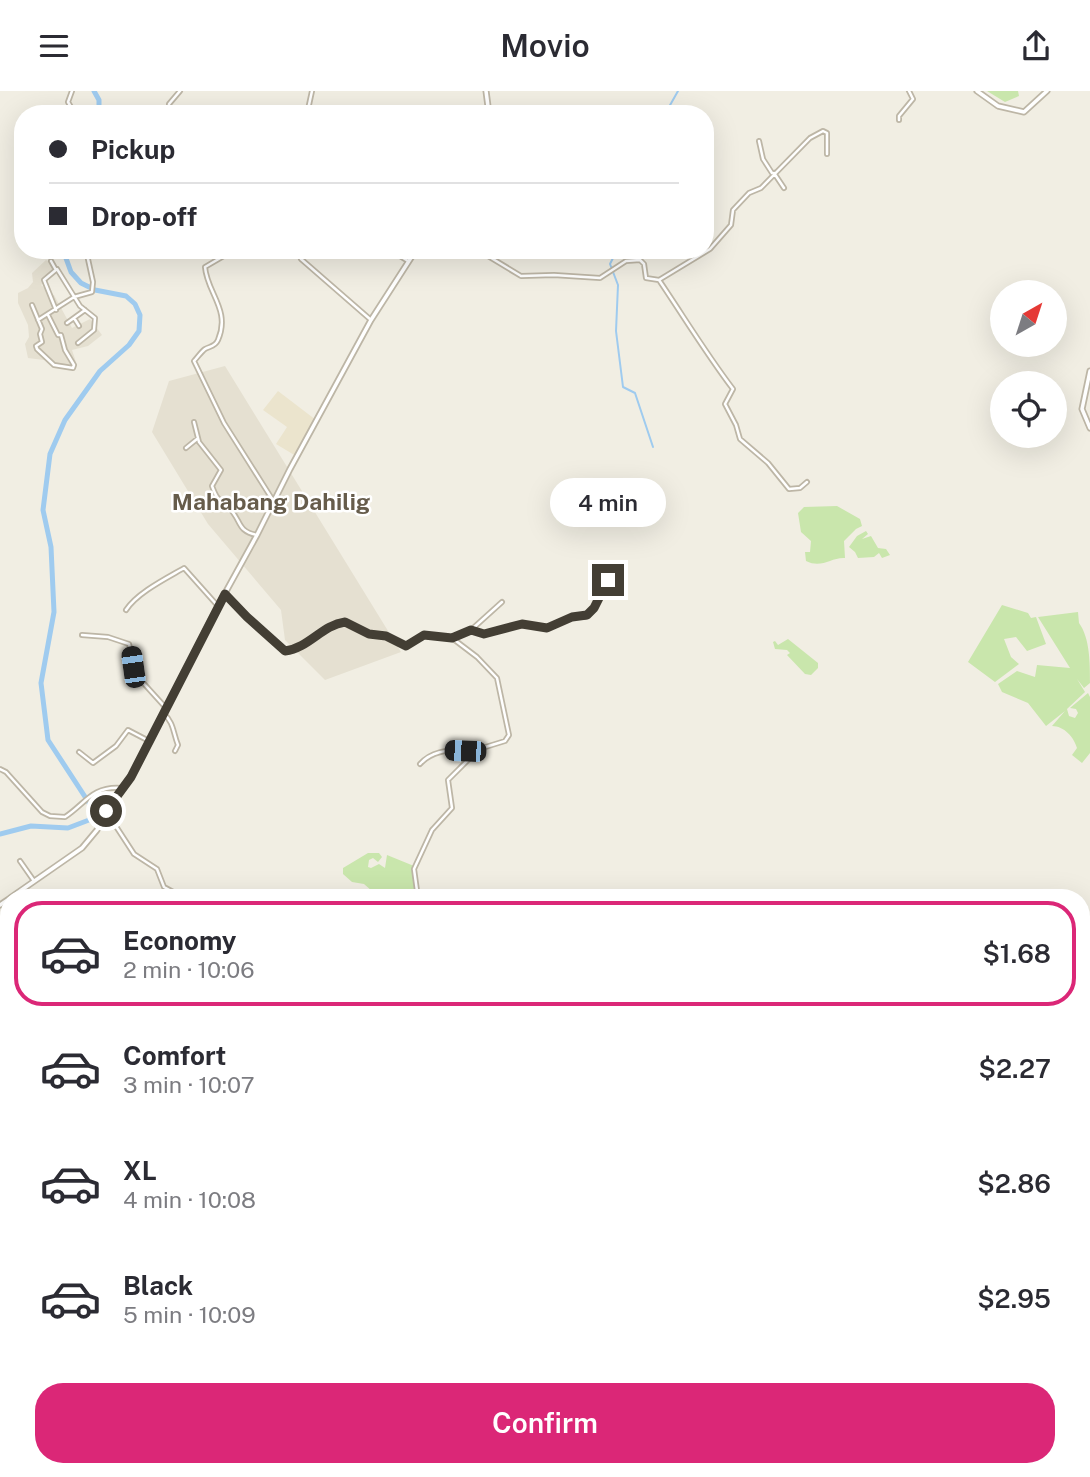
<!DOCTYPE html>
<meta charset="utf-8">
<style>
body{margin:0;font-family:"Public Sans",sans-serif;background:#f2f2f3;color:#2b2b33;height:100vh;display:flex;flex-direction:column;font-size:26px;white-space:nowrap}
*{box-sizing:border-box;margin:0}
p{font-size:23px;color:#7c7c81}
.icon{flex:none;width:38px;height:38px;fill:none;stroke:currentColor;stroke-width:2;stroke-linecap:round;stroke-linejoin:round}
.map{position:relative;flex:1;overflow:hidden}
.drawer{position:absolute;left:0px;top:798px;width:1090px;height:588px;display:flex;flex-direction:column;background:#fff;border-radius:28px 28px 0 0;box-shadow:0 7px 28px #0002}
.drawer>*{flex:none}
.guide{position:absolute;left:14px;top:14px;width:700px;height:154px;border-radius:28px;box-shadow:0 7px 28px #0002;display:grid;align-content:center;height:154px;padding:0 35px;background:#fff}
.needle{width:46px;rotate:39deg}
.fabs{position:absolute;left:990px;top:189px;display:grid;gap:14px}
.fabs a{display:grid;place-items:center;width:77px;height:77px;border-radius:50%;background:#fff;box-shadow:0 7px 28px #0002;font-size:35px}
.end{position:absolute;width:32px;height:32px;margin:-16px;border:9px solid #433e34;background:#fff;box-shadow:0 0 0 4px #fff}
.from{border-radius:50%}
.bubble{position:absolute;height:49px;border-radius:24px;background:#fff;box-shadow:0 7px 28px #0002;font-size:23px;font-weight:600;line-height:49px;text-align:center}
.car{position:absolute;width:21px;height:42px;margin:-21px -10px;border-radius:9px;box-shadow:0 0 5px 2px #0007;background:linear-gradient(#222 24%,#8ab4d8 0 40%,#222 0 76%,#8ab4d8 0 86%,#222 0)}
.guide b{display:flex;align-items:center;gap:24px;height:66px;font-size:26px}
.guide b+b{border-top:2px solid #e1e1e2}
.guide i{width:18px;height:18px;background:#2b2b33}
ul{padding:12px 0 0;list-style:none}
li{display:flex;align-items:center;gap:21px;height:105px;margin:0 14px 10px;padding:0 21px;border:4px solid transparent;border-radius:28px}
li div{flex:1}
li b{display:block;font-size:26px}
li em{font-style:normal;font-weight:600}
li.active{border-color:#db2777}
li>.icon{width:63px;height:63px;stroke-width:1.5}
.primary-button{display:flex;gap:14px;margin-top:auto;padding:14px 35px}
.primary-button a{flex:1;height:80px;border-radius:28px;background:#db2777;color:#fff;font-size:28px;font-weight:600;line-height:80px;text-align:center}
header{display:flex;justify-content:space-between;align-items:center;height:91px;padding:0 35px;background:#fff;font-size:32px;font-weight:600}
.map>svg:first-child{display:block}
.residential{fill:#e5e0d1}
.education{fill:#ebe4cd}
.green{fill:#c9e6ac}
.lines{fill:none;stroke-linecap:round;stroke-linejoin:round}
.stream{stroke:#9fcbef;stroke-width:2}
.river{stroke:#9fcbef;stroke-width:5}
.minor-casing{stroke:#bdb6a6;stroke-width:6}
.tertiary-casing{stroke:#bdb6a6;stroke-width:7}
.minor{stroke:#fff;stroke-width:2.5}
.tertiary{stroke:#fff;stroke-width:3.5}
.route{stroke:#433e34;stroke-width:9}
.labels{text-anchor:middle;stroke-width:5;stroke-linejoin:round;paint-order:stroke}
.quarter-label{font-size:23px;font-weight:bold;fill:#665c4b;stroke:#fff}
</style>
<header><svg class="icon" aria-label="menu" viewBox="0 0 24 24"><path d="M4 6h16M4 12h16M4 18h16"/></svg>Movio<svg class="icon" aria-label="share" viewBox="0 0 24 24"><path d="M12 15V3M7 8l5-5 5 5M5 13v7h14v-7"/></svg></header>
<div class="map">
<svg width="1090" height="1386" viewBox="0 0 1090 1386">
<rect width="100%" height="100%" fill="#f1eee3"/>
<path class="residential" d="M 46,169 L 56,175 L 52,185 L 41,194 L 54,204 L 72,237 L 90,228 L 102,244 L 88,255 L 72,259 L 76,271 L 66,278 L 52,270 L 28,267 L 25,253 L 29,246 L 28,234 L 18,212 L 18,202 L 28,197 L 33,191 L 32,182 Z
M 225,275 L 401,561 L 325,589 L 285,549 L 281,519 L 208,433 L 152,341 L 169,290 Z"/>
<path class="education" d="M 278,300 L 316,329 L 296,365 L 276,353 L 287,336 L 263,319 Z
M 9,906 L 9,949 L 0,935 L 0,912 Z"/>
<path class="green" d="M 987,0 L 1018,0 L 1019,5 L 1005,11 Z
M 837,415 L 860,428 L 862,435 L 856,438 L 844,450 L 845,467 C 831,466 822,478 806,470 L 805,461 L 810,461 L 811,450 L 801,441 L 798,422 L 804,416 Z
M 866,440 L 868,443 L 862,448 L 871,445 L 878,457 L 886,458 L 890,464 L 882,467 L 879,462 L 874,466 L 858,467 L 855,461 L 849,456 L 857,445 Z
M 1002,514 L 1028,522 L 1031,527 L 1036,526 L 1046,553 L 1027,560 L 1016,546 L 1004,548 L 1011,566 L 1019,573 L 995,591 L 968,571 Z
M 1078,521 L 1079,532 C 1090,547 1090,572 1090,592 L 1084,597 L 1077,588 L 1085,601 L 1067,618 L 1069,625 L 1075,627 L 1078,622 L 1076,618 L 1070,617 L 1088,602 L 1090,606 L 1090,662 L 1082,672 L 1072,664 L 1077,657 C 1074,646 1064,635 1052,635 L 1065,620 L 1046,635 L 1028,612 L 1002,601 L 998,593 L 1017,580 L 1035,586 L 1037,574 L 1070,577 L 1038,526 Z
M 788,548 L 818,572 L 818,577 L 811,584 L 805,583 L 787,564 L 790,562 L 787,559 L 775,558 L 773,551 L 775,550 L 778,554 Z
M 368,762 L 379,762 L 382,766 L 378,771 L 373,767 L 369,769 L 368,776 L 371,777 L 379,773 L 385,777 L 387,764 L 414,775 L 417,807 L 380,807 L 364,793 L 352,791 L 343,783 L 343,777 Z"/>
<g class="lines">
<path class="stream" d="M 672,23 L 669,16 L 678,0
M 617,159 L 610,173 L 618,194 L 616,240 L 623,296 L 635,302 L 653,356"/>
<path class="river" d="M 94,0 L 99,9 L 99,23
M 0,743 L 31,735 L 68,737 L 89,729 L 93,718 L 48,649 L 41,592 L 54,521 L 51,456 L 43,419 L 50,363 L 65,329 L 100,280 L 129,254 L 139,240 L 140,224 L 135,213 L 126,205 L 95,199 L 81,192 L 71,181 L 63,159
M 0,1027 L 9,1032
M 189,1386 L 199,1377"/>
<g class="minor-casing">
<path id="minor" d="M 72,0 L 68,11 L 75,23
M 169,23 L 169,13 L 180,0
M 307,23 L 312,0
M 899,29 L 899,25 L 913,8 L 909,0
M 759,50 L 763,68 L 772,82
M 774,82 L 784,97
M 22,84 L 23,80
M 234,159 L 205,176 C 207,202 231,219 218,249 C 215,256 210,255 205,258 C 201,261 197,267 194,270 L 224,332 L 274,411
M 390,159 L 408,170
M 478,159 L 521,185 L 554,184 L 600,187 L 626,170 L 640,169 L 644,173 L 646,187 L 659,189 L 710,158 L 731,134 L 733,119 L 749,102 L 761,97 L 810,47 L 823,40 L 827,42 L 827,63
M 301,168 L 371,229
M 51,170 L 56,179
M 659,189 C 684,226 707,264 733,298 L 725,313 L 736,334 L 740,348 L 768,372 L 789,398 L 800,397 L 807,391
M 32,214 L 42,238 L 40,243 L 42,251 L 36,255 L 37,258 L 54,274 L 73,277 L 74,274 L 65,259 L 61,244 L 58,244 L 48,224
M 56,219 L 44,189 L 57,178 L 80,215 L 95,227 L 94,239 L 78,252
M 74,227 L 79,235
M 38,229 L 74,206 L 92,201 L 93,191 L 86,159
M 67,232 L 85,219
M 194,331 L 199,351 L 221,379 L 212,395 C 218,411 219,407 229,417 C 242,429 236,440 257,444
M 186,357 L 197,348
M 225,503 L 247,526 L 285,560 C 309,557 322,534 345,531 L 369,543 L 386,545 L 406,555 L 424,544 L 452,547 L 471,539 L 484,543 L 522,533 L 547,537 L 572,526 L 585,526 L 594,517 L 608,489 L 622,479
M 126,519 C 137,502 165,488 184,477 L 217,514
M 471,539 L 502,511
M 82,544 L 108,546 L 129,553 L 137,585 L 166,617
M 163,622 C 174,631 173,642 178,654 L 175,660
M 79,661 L 93,672 L 116,655 L 128,639 L 149,650
M 420,673 C 436,655 458,661 479,658
M 0,678 L 6,681 L 42,721 L 50,725 L 65,726 C 85,713 92,695 121,697
M 106,720 L 134,763 L 157,778 L 164,796 L 184,807
M 20,770 L 34,790
M 418,807 L 414,778 L 432,739 L 452,717 L 448,689 L 479,658 L 505,650 L 509,644 L 497,587 L 477,566 L 452,547
M 0,849 L 9,862
M 1082,877 L 1089,849 L 1090,834
M 1082,1245 L 1090,1249
M 1082,1305 L 1090,1314
M 376,1377 L 393,1386
M 588,1377 L 593,1380 L 602,1377
M 617,1377 L 628,1386
M 367,1386 L 376,1382 L 377,1378
M 774,1386 L 784,1382 L 794,1386
M 851,1386 L 853,1377"/>
</g>
<g class="tertiary-casing">
<path id="tertiary" d="M 486,0 L 489,23
M 977,0 L 998,15 L 1024,21 L 1047,0
M 1090,280 L 1082,318 L 1090,337
M 10,807 L 82,757 L 97,739 L 109,715 L 131,686 L 218,515 L 257,444 L 290,378 L 371,229 L 416,159
M 0,814 L 9,808"/>
</g>
<use href="#minor" class="minor"/>
<use href="#tertiary" class="tertiary"/>
</g>
<g class="lines">
<path class="route" d="M 106,720 L 131,686 L 225,503 L 247,526 L 285,560 C 309,557 322,534 345,531 L 369,543 L 386,545 L 406,555 L 424,544 L 452,547 L 471,539 L 484,543 L 522,533 L 547,537 L 572,526 L 587,524 L 594,517 L 608,489"/>
</g>
<g class="labels">
<g class="quarter-label">
<text x="271" y="419">Mahabang Dahilig</text>
</g>
</g>
</svg>
<div class="fabs">
<a><svg class="needle" viewBox="-14 -14 28 28"><path d="M0-13l5 13h-10z" fill="#e53935"/><path d="M0 13l5-13h-10z" fill="#7c7c81"/></svg></a>
<a><svg class="icon" aria-label="locate" viewBox="0 0 24 24"><circle cx="12" cy="12" r="6"/><path d="M12 2v4M12 18v4M2 12h4M18 12h4"/></svg></a>
</div>
<i class="end from" style="left:106px;top:720px"></i>
<i class="end" style="left:608px;top:489px"></i>
<div class="bubble" style="left:550px;top:387px;width:116px">4 min</div>
<i class="car" style="left:133px;top:576px;rotate:352deg"></i>
<i class="car" style="left:465px;top:660px;rotate:272deg"></i>
<div class="guide">
<b><i class="from"></i>Pickup</b>
<b><i></i>Drop-off</b>
</div>
<section class="drawer">
<ul>
<li class="active"><svg class="icon" aria-label="car" viewBox="0 0 24 24"><path d="M5 17H2v-5l4-1 3-4h7l3 4 3 1v5h-3M9 17h6M6 11h13"/><circle cx="7" cy="17" r="2"/><circle cx="17" cy="17" r="2"/></svg><div><b>Economy</b><p>2 min · 10:06</p></div><em>$1.68</em></li>
<li><svg class="icon" aria-label="car" viewBox="0 0 24 24"><path d="M5 17H2v-5l4-1 3-4h7l3 4 3 1v5h-3M9 17h6M6 11h13"/><circle cx="7" cy="17" r="2"/><circle cx="17" cy="17" r="2"/></svg><div><b>Comfort</b><p>3 min · 10:07</p></div><em>$2.27</em></li>
<li><svg class="icon" aria-label="car" viewBox="0 0 24 24"><path d="M5 17H2v-5l4-1 3-4h7l3 4 3 1v5h-3M9 17h6M6 11h13"/><circle cx="7" cy="17" r="2"/><circle cx="17" cy="17" r="2"/></svg><div><b>XL</b><p>4 min · 10:08</p></div><em>$2.86</em></li>
<li><svg class="icon" aria-label="car" viewBox="0 0 24 24"><path d="M5 17H2v-5l4-1 3-4h7l3 4 3 1v5h-3M9 17h6M6 11h13"/><circle cx="7" cy="17" r="2"/><circle cx="17" cy="17" r="2"/></svg><div><b>Black</b><p>5 min · 10:09</p></div><em>$2.95</em></li>
</ul>
<div class="primary-button"><a>Confirm</a></div>
</section>
</div>
